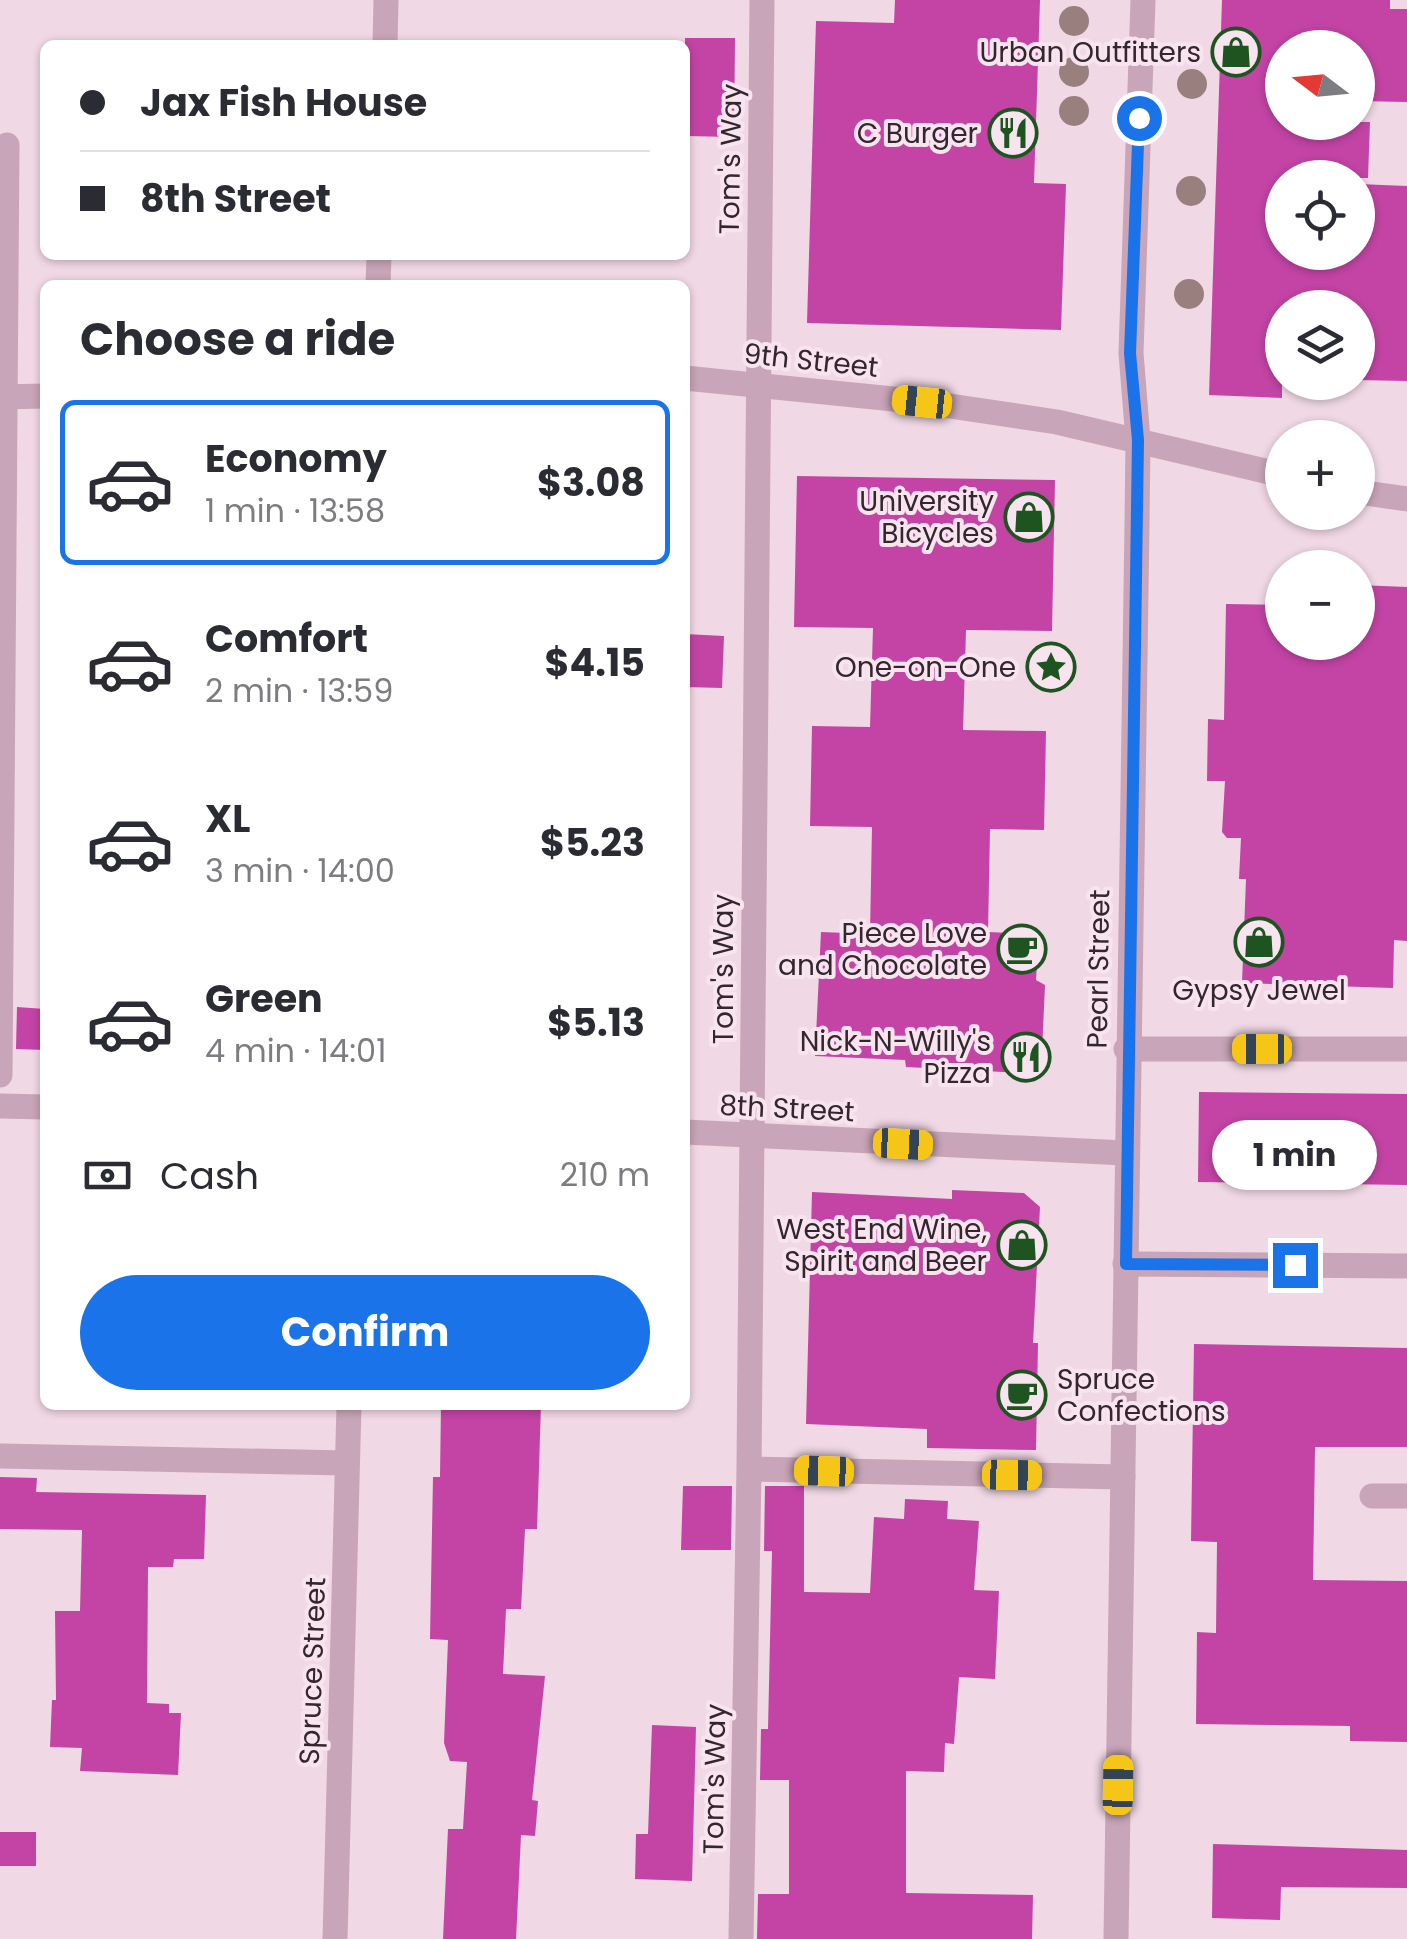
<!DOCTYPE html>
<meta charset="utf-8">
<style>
body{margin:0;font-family:Poppins,sans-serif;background:#f2f2f3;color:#2b2b33;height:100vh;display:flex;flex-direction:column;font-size:38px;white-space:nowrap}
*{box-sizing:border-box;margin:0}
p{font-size:32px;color:#7c7c81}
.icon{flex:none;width:55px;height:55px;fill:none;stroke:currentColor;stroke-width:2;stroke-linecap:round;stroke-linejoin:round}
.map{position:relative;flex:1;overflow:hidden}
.details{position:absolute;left:40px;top:280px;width:650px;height:1130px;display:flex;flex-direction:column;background:#fff;border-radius:15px;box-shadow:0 2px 8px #0004}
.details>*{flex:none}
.hud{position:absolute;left:40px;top:40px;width:650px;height:220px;border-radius:15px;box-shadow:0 2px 8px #0004;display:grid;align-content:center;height:220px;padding:0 40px;background:#fff}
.needle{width:65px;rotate:286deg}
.fabs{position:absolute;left:1265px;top:30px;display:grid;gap:20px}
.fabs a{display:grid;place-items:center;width:110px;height:110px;border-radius:50%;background:#fff;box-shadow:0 2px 8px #0004;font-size:50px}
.end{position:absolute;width:45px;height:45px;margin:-22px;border:12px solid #1a73e8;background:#fff;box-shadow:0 0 0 5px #fff}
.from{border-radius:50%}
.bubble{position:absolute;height:70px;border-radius:35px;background:#fff;box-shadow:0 2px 8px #0004;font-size:32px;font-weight:700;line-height:70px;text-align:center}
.car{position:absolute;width:30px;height:60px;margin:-30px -15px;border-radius:12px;box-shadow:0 0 8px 2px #0007;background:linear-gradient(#f5c518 24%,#345 0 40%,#f5c518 0 76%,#345 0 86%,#f5c518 0)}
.hud b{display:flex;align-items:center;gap:35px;height:95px;font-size:38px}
.hud b+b{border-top:2px solid #e1e1e2}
.hud i{width:25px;height:25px;background:#2b2b33}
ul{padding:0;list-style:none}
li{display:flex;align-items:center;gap:30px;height:165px;margin:0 20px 15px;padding:0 20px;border:5px solid transparent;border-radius:15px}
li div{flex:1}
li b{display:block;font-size:38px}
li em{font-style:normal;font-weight:700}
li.on{border-color:#1a73e8}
li>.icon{width:90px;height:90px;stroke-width:1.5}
h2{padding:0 40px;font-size:45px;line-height:120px}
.pay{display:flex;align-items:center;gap:25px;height:110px;padding:0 40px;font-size:38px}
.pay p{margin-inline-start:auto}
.primary-button{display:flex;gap:20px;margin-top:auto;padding:20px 40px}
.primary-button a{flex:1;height:115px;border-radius:60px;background:#1a73e8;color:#fff;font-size:40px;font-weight:700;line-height:115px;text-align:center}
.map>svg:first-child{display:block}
.building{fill:#c344a5}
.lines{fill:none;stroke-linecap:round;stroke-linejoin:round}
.service{stroke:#c8a5b8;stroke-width:25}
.minor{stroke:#c8a5b8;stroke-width:25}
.tertiary{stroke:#c8a5b8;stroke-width:25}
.tree{fill:#99807e}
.route{stroke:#1a73e8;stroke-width:12}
.labels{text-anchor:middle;stroke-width:8;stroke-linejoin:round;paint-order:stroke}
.poi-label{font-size:28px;fill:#34262f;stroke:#f8e4ee;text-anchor:end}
.street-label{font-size:28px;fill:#34262f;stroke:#f8e4ee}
</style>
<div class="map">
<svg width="1407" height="1939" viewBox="0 0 1407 1939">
<rect width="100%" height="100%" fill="#f0d8e4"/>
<path class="building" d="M 895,0 L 1040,0 L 1034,183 L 1066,184 L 1061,330 L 807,323 L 816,21 L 894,23 Z
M 1222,0 L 1390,0 L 1390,9 L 1407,9 L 1407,102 L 1358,101 L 1358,48 L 1282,48 L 1282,122 L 1370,122 L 1368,178 L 1282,178 L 1282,252 L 1358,252 L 1358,184 L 1407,186 L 1407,381 L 1358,380 L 1358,308 L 1282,308 L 1282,398 L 1209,395 Z
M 685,38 L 735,38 L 734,137 L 685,136 Z
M 797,476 L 1055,480 L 1052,631 L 966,630 L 963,730 L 1046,731 L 1044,830 L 990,829 L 988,932 L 1039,934 L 1036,980 L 1045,985 L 1041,1074 L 906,1067 L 905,1060 L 815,1056 L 821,932 L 870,934 L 872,827 L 810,826 L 812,726 L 870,727 L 873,628 L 794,627 Z
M 1358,585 L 1407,587 L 1407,941 L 1394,940 L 1393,988 L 1242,983 L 1246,879 L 1239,879 L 1241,838 L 1227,838 L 1222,832 L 1225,781 L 1207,781 L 1208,719 L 1224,720 L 1226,604 L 1281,605 L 1281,642 L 1358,642 Z
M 685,634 L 724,636 L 722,688 L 685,687 Z
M 17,1007 L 45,1009 L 45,1050 L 16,1049 Z
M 1199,1092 L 1407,1094 L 1407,1185 L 1198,1182 Z
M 952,1190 L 1024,1193 L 1040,1207 L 1033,1343 L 1038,1343 L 1036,1450 L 927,1448 L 927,1429 L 806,1424 L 812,1192 L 952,1199 Z
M 1194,1344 L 1407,1348 L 1407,1447 L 1315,1447 L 1313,1580 L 1407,1581 L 1407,1742 L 1350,1741 L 1350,1726 L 1196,1724 L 1197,1632 L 1216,1633 L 1217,1542 L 1191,1541 Z
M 441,1405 L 541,1405 L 537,1529 L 525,1529 L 521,1609 L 506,1609 L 503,1674 L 545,1676 L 532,1800 L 538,1801 L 535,1836 L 521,1835 L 516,1939 L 443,1939 L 448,1829 L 463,1829 L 467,1762 L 450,1761 L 444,1743 L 448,1640 L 430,1639 L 433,1477 L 440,1477 Z
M 0,1477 L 37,1478 L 36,1492 L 206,1495 L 204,1559 L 174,1559 L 173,1567 L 148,1567 L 147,1703 L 169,1704 L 169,1713 L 181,1713 L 178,1775 L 80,1771 L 82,1748 L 50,1747 L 52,1700 L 56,1700 L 55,1611 L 80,1611 L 82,1530 L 0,1529 Z
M 683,1486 L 732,1486 L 731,1550 L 681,1550 Z
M 765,1486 L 804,1486 L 804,1592 L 870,1593 L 874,1517 L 904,1519 L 905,1499 L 948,1501 L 947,1519 L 979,1521 L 974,1590 L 999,1591 L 995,1679 L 959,1677 L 954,1744 L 945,1743 L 944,1772 L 906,1771 L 906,1893 L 1033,1895 L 1032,1939 L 757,1939 L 758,1894 L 789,1894 L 789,1780 L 760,1780 L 761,1729 L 768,1729 L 772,1551 L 764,1551 Z
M 652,1725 L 696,1727 L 692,1881 L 635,1879 L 636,1834 L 648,1834 Z
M 0,1832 L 36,1832 L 36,1866 L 0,1866 Z
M 1213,1844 L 1407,1850 L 1407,1888 L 1281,1887 L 1280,1920 L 1212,1918 Z"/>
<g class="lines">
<path class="service" d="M 1126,1049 L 1407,1049
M 0,1075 L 7,145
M 0,1456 L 347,1463
M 749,1469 L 1123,1477
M 1372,1496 L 1407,1496
M 741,1939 L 749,1469 L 762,0"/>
<path class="minor" d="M 385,45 L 386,0
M 378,285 L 379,255
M 0,1106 L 45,1107
M 685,1132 L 1125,1153
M 1125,1264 L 1407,1266
M 335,1939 L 349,1405"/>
<path class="tertiary" d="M 685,378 L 923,402 L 1057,422 L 1282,475
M 0,397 L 45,396
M 1358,492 L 1407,499
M 1116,1939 L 1137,524 L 1138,440 L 1131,353 L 1143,0"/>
</g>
<g class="tree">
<circle cx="1074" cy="21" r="15"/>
<circle cx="1074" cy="72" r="15"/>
<circle cx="1192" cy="84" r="15"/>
<circle cx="1074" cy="111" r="15"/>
<circle cx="1191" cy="191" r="15"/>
<circle cx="1189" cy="294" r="15"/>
</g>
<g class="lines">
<path class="route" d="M 1139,118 L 1130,353 L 1138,440 L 1126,1264 L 1295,1265"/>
</g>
<defs>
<g id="shop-ring" transform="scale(2.5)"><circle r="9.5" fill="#f8e4ee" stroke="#1d5420" stroke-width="1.5"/><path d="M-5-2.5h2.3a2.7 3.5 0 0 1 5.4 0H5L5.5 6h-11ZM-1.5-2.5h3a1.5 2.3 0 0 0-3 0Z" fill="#1d5420"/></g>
<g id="restaurant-ring" transform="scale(2.5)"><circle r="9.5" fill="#f8e4ee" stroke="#1d5420" stroke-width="1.5"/><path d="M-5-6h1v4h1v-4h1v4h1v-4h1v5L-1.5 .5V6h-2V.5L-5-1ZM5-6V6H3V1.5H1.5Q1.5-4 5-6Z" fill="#1d5420"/></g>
<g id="sight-ring" transform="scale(2.5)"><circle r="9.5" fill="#f8e4ee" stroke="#1d5420" stroke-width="1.5"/><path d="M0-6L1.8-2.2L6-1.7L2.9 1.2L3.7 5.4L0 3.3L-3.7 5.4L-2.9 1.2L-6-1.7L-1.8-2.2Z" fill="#1d5420"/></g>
<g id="cafe-ring" transform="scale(2.5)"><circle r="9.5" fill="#f8e4ee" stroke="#1d5420" stroke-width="1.5"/><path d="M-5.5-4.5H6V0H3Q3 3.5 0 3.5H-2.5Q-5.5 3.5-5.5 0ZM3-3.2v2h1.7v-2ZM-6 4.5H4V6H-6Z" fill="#1d5420"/></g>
</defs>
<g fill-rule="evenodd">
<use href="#shop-ring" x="1236" y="52"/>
<use href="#restaurant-ring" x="1013" y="133"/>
<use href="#shop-ring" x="1029" y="517"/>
<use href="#sight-ring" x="1051" y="667"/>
<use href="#shop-ring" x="1259" y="942"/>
<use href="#cafe-ring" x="1022" y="949"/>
<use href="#restaurant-ring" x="1026" y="1057"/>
<use href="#shop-ring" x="1022" y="1245"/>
<use href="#cafe-ring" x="1022" y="1395"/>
</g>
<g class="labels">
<g class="poi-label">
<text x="1201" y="62">Urban Outfitters</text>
<text x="978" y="143">C Burger</text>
<text x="994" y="511">University<tspan x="994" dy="32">Bicycles</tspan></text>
<text x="1016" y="677">One-on-One</text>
<text x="987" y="943">Piece Love<tspan x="987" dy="32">and Chocolate</tspan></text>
<text x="1259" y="1000" text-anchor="middle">Gypsy Jewel</text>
<text x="991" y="1051">Nick-N-Willy's<tspan x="991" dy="32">Pizza</tspan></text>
<text x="987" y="1239">West End Wine,<tspan x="987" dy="32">Spirit and Beer</tspan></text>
<text x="1057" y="1389" text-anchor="start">Spruce<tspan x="1057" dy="32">Confections</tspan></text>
</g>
<g class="street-label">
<text transform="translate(730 159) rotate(-89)" y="10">Tom's Way</text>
<text transform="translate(811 360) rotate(6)" y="10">9th Street</text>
<text transform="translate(723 969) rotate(-90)" y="10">Tom's Way</text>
<text transform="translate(1098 969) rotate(-89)" y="10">Pearl Street</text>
<text transform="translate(787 1108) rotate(3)" y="10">8th Street</text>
<text transform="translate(312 1671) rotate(-88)" y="10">Spruce Street</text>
<text transform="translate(714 1779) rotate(-89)" y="10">Tom's Way</text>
</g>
</g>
</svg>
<div class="fabs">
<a><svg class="needle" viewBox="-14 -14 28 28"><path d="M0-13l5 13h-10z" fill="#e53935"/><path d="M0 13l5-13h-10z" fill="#7c7c81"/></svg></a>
<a><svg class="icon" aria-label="locate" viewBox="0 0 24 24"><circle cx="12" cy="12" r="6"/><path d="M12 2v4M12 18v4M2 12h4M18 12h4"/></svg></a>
<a><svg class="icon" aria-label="layers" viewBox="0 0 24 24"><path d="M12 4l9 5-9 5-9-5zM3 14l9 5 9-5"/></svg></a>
<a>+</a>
<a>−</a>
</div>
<i class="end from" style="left:1139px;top:118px"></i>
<i class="end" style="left:1295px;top:1265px"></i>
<div class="bubble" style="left:1212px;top:1120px;width:165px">1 min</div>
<i class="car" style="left:922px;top:402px;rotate:276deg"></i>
<i class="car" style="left:1262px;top:1049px;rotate:270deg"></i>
<i class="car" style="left:903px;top:1144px;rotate:93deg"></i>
<i class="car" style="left:824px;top:1471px;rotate:272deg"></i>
<i class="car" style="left:1012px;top:1475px;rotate:91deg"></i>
<i class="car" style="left:1118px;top:1785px;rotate:1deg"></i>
<div class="hud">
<b><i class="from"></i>Jax Fish House</b>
<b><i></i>8th Street</b>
</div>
<section class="details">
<h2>Choose a ride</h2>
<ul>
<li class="on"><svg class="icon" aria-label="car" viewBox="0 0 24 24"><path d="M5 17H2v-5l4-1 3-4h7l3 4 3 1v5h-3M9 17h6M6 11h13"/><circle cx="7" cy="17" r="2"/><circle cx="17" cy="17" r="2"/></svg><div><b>Economy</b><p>1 min · 13:58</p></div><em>$3.08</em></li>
<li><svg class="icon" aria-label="car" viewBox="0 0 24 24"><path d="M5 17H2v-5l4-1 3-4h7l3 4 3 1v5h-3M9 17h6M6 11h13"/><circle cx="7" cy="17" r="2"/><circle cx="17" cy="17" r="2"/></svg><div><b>Comfort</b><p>2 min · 13:59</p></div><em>$4.15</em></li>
<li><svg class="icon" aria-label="car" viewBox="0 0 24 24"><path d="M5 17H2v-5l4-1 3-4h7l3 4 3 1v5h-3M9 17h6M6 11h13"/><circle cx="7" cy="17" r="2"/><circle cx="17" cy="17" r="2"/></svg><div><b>XL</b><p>3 min · 14:00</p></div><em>$5.23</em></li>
<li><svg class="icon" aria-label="car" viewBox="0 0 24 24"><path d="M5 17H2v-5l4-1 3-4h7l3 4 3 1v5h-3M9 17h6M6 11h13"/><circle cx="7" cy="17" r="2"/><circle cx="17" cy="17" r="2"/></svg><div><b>Green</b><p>4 min · 14:01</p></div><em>$5.13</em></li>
</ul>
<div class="pay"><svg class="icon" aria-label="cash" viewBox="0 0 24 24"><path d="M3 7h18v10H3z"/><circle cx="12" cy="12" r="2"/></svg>Cash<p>210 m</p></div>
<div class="primary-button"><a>Confirm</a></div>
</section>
</div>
